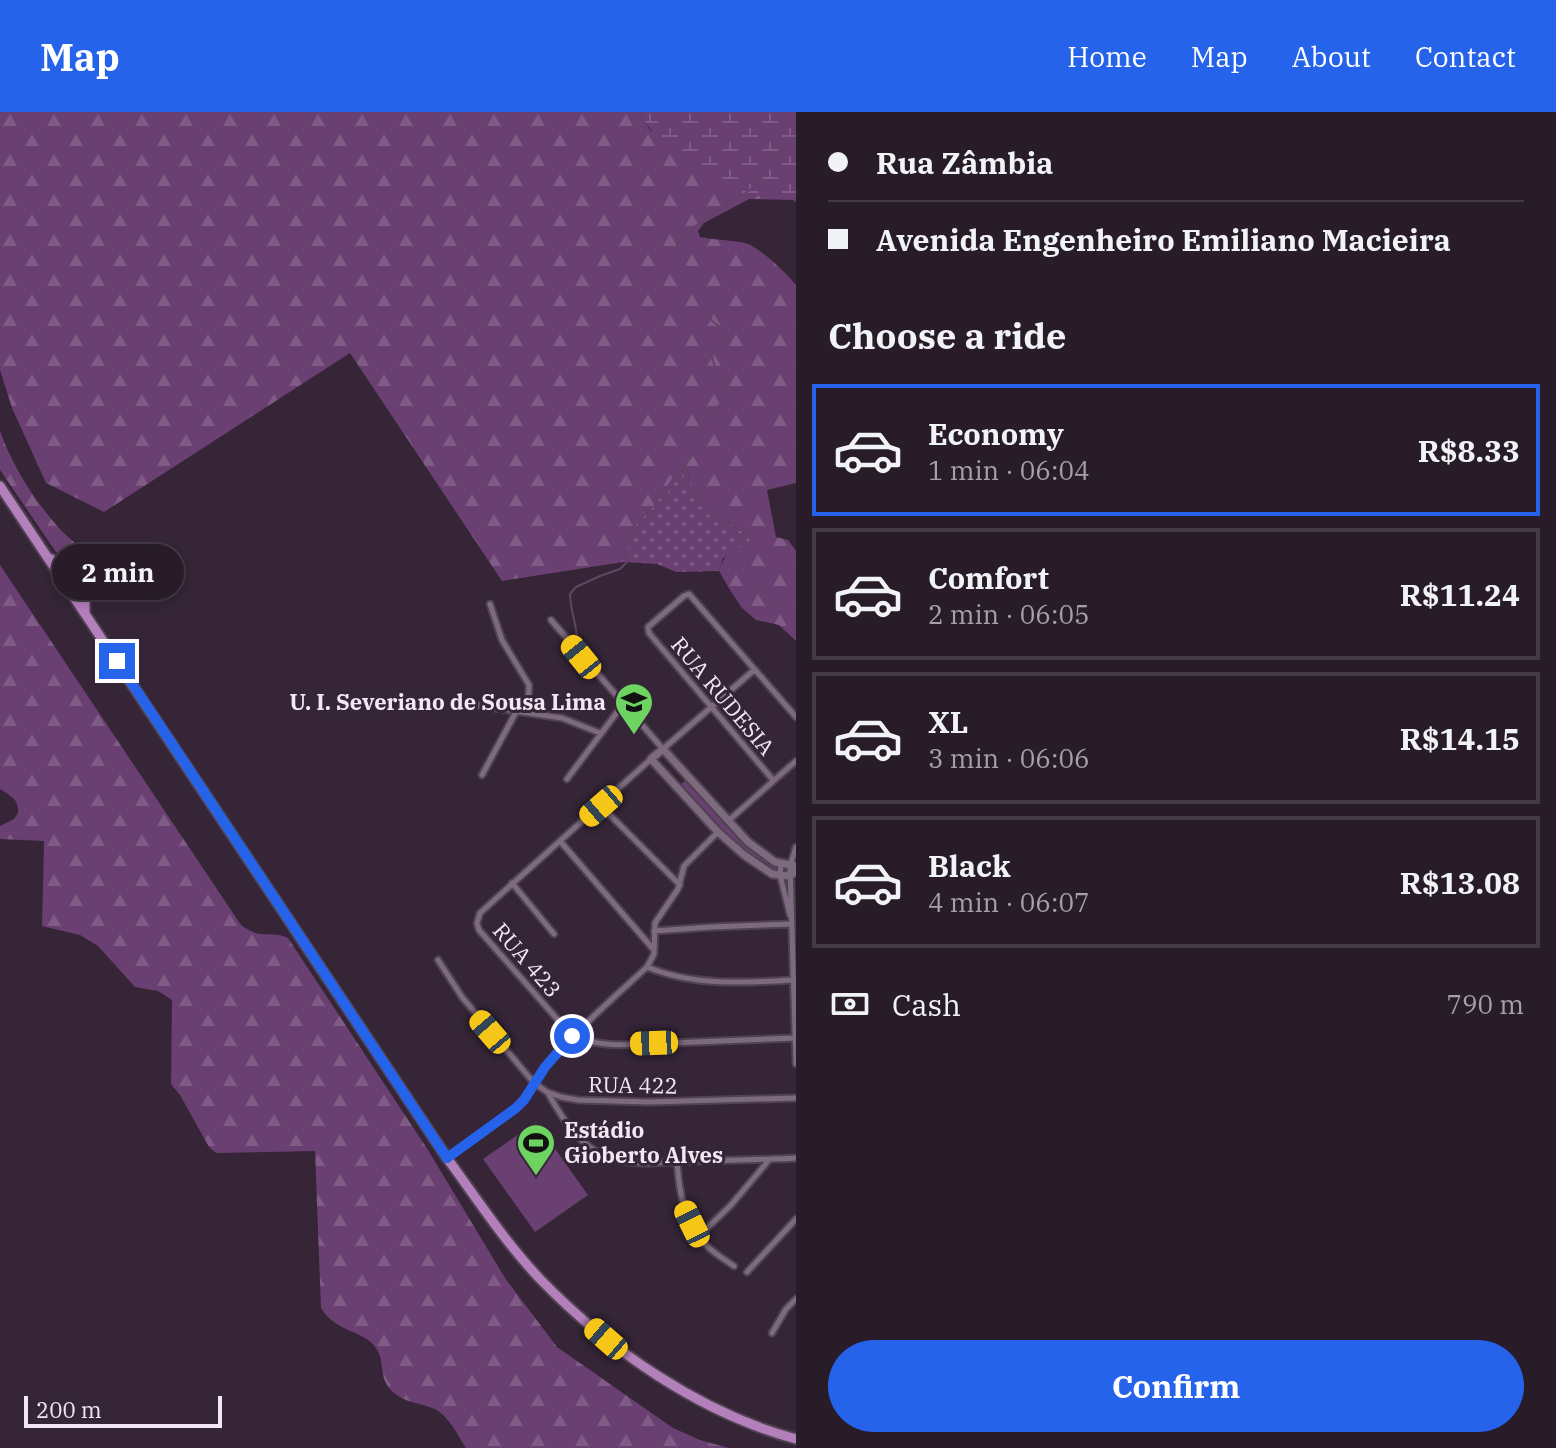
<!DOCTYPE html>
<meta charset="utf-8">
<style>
body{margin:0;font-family:"IBM Plex Serif",serif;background:#302531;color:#f1f3f6;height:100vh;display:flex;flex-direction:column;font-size:30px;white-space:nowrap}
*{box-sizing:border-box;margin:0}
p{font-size:26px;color:#a5a1a8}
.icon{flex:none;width:44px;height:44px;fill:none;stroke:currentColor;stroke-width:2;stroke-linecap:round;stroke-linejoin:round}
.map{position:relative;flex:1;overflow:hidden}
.details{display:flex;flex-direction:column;background:#281c29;width:760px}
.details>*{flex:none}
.top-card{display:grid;align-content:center;height:176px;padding:0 32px;background:#281c29}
.scale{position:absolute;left:24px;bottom:20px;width:198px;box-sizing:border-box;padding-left:8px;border:4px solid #f2e7f3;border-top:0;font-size:22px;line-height:28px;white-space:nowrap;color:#f2e7f3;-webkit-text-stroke:6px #352537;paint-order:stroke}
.end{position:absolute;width:36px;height:36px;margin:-18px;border:10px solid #2563eb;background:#fff;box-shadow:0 0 0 4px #fff}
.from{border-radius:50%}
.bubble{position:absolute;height:56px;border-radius:28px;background:#281c29;box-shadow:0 4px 12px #0003,0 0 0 2px #443a46;font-size:26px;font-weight:700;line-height:56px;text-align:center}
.car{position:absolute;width:24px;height:48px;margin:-24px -12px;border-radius:10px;box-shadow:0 0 6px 2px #0007;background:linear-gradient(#f5c518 24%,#345 0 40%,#f5c518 0 76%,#345 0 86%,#f5c518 0)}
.top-card b{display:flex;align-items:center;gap:28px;height:76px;font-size:30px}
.top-card b+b{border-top:2px solid #443a46}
.top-card i{width:20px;height:20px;background:#f1f3f6}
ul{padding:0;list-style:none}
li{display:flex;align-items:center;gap:24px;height:132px;margin:0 16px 12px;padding:0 16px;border:4px solid #443a46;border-radius:0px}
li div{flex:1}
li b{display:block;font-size:30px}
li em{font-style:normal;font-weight:700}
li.active{border-color:#2563eb}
li>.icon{width:72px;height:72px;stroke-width:1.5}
h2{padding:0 32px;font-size:36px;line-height:96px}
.pay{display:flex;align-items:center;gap:20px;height:88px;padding:0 32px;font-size:30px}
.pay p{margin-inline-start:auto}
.cta{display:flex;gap:16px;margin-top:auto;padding:16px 32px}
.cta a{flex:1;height:92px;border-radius:48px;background:#2563eb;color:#fff;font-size:32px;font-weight:700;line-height:92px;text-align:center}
header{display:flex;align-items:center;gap:48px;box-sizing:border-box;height:112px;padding:0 40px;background:#2563eb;color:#fff}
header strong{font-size:38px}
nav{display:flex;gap:44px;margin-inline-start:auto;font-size:28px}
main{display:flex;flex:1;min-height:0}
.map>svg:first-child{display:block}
.grass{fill:url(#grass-dots)}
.forest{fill:url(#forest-firs)}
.wetland{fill:url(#wetland-marsh)}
.park{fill:#6a3f71}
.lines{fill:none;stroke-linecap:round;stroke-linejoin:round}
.stream{stroke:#614566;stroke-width:2}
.minor-casing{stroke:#4f4251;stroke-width:9}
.tertiary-casing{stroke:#4f4251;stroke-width:11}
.trunk-casing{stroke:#4f4251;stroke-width:13}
.minor{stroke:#7d6a7f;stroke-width:5}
.tertiary{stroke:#7d6a7f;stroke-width:7}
.trunk{stroke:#b480bc;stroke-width:9}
.route{stroke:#2563eb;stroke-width:10}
.labels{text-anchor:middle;stroke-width:6;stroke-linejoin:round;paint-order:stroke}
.street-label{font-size:22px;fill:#f2e7f3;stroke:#352537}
.poi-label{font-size:22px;font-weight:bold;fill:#f2e7f3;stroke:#352537;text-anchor:end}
</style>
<header>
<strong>Map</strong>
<nav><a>Home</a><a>Map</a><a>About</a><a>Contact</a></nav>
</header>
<main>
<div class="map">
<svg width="796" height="1336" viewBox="0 0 796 1336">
<defs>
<pattern id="grass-dots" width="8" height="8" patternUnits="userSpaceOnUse" patternTransform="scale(2)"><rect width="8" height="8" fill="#6a3f71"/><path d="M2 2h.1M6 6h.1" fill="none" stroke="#805b86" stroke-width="1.8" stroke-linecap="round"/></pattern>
<pattern id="forest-firs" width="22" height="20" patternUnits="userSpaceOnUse" patternTransform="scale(2)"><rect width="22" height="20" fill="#6a3f71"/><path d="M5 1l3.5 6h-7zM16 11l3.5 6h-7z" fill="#805b86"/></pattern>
<pattern id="wetland-marsh" width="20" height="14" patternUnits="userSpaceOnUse" patternTransform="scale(2)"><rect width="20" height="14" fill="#6a3f71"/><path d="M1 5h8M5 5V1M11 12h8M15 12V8" fill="none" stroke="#805b86"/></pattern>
</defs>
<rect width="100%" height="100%" fill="#352537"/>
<path class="grass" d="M 685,347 L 690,370 L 708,393 L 722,406 L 745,422 L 752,430 L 723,446 L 719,459 L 676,460 L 657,452 L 623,450 L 627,425 L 633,415 L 652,396 Z"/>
<path class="forest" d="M 0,0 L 638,0 L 650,18 L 750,83 L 796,84 L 796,90 L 793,88 L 749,87 L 704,111 L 698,119 L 700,125 C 714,128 731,128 745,131 C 760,135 786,161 796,173 L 796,371 L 767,378 L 776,425 L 788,428 L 796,439 L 796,529 L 779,513 L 756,508 L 742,496 L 730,478 L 719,459 C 726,437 733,439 751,430 L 745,422 L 722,406 L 708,394 L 690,370 L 685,348 L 652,396 L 633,415 L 627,426 L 623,450 L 502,469 L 350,241 L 104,400 L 46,371 L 12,296 L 0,258 Z
M 0,319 C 13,355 34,388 59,416 C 68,426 79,433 87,443 L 83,449 L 72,449 L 56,440 L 0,358 Z
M 0,453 L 241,813 C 247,817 253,821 260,822 C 271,823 278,821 288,826 L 428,1038 L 505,1166 L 557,1235 L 673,1316 L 700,1328 L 729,1336 L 466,1336 C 457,1323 450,1305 435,1297 C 421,1291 406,1291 394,1281 C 377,1267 386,1250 376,1236 C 364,1218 336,1221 321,1196 L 315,1039 L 216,1041 L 209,1035 L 180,983 L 171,972 L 172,888 L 158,879 L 135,875 L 98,834 L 80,823 L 42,814 L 44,729 L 0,727 L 0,714 L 14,707 L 18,701 C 19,687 11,684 0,677 Z"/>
<path class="wetland" d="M 638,0 L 796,0 L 796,84 C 782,84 766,84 752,83 C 726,79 684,52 665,34 C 655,24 646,12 638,0 Z"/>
<path class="park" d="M 686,668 L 749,735 L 776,754 L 776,758 L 772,758 L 745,740 L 720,717 L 679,674 Z
M 536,1010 L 588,1083 L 535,1120 L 483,1047 Z"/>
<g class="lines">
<path class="stream" d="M 796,25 L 770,49 L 756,74 L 694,115 L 680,127 L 676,136 L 677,143 L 705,181 L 711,208 L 726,220 L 724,229 L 712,243 C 713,257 722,265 723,279 C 725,297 707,302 699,315 C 694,322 697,332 694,340 C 692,345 686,351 683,356 C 687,378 701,397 720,410 C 728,416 738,419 745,428 C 753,439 745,452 751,463 C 762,484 782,494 796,513
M 577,532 C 578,515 570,499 570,482 L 576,475 L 600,464 L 620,457 L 626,451 L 628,442 L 628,432 L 633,420 L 657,396 L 683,356"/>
<g class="minor-casing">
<path id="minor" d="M 490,492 L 502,528 L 529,573 L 528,601
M 551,508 L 663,637 L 754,558
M 461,591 L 562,606 L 600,621
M 651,647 L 480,801 L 477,811 L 479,818 L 572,924 C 604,937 637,932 670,931 C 712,929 753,928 795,926
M 482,663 L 516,600
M 567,667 L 624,591
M 773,668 L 649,521 L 648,515 L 684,484 L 689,482 L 796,605
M 601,694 L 680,773
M 728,709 L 796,649
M 560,729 L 654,838
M 796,735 L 790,754 L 796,952
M 781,752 L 780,763 L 790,803
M 512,771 L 554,822
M 654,819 L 711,815 L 792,812
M 438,848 L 462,885 L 534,971 L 547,980 L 561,985 L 578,988 L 649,990 L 796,986
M 647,855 C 693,874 743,871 792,868
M 548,981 C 561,1004 575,1028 599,1041 C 625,1056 667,1050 697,1049 C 730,1048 763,1048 796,1046
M 447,1046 L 516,996 C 529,983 537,965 549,951 C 579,916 613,886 647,855 L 654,842 L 655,811 L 678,777 L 684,754 L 718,720
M 677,1049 C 679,1080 684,1112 707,1134 C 715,1142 725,1148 734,1154
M 699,1124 L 731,1093 L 769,1048
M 747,1160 L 796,1107
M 772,1221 L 786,1197 L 796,1187"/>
</g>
<g class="tertiary-casing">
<path id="tertiary" d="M 796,754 L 775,750 L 748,730 L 663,637 L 651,647 L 718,720 L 744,743 L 772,762 L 788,764 L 796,760"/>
</g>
<g class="trunk-casing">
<path id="trunk" d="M 0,374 L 447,1046 C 477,1087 505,1130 540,1167 C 609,1238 700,1301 796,1327
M 49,446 L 75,458
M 85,470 L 85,499"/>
</g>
<use href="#minor" class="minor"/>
<use href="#tertiary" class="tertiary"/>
<use href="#trunk" class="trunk"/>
</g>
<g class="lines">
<path class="route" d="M 117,549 L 447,1046 L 516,996 L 524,988 L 545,955 L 572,924"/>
</g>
<defs>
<g id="school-pin" transform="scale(2)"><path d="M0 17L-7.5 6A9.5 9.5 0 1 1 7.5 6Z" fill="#6dd361" stroke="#352537"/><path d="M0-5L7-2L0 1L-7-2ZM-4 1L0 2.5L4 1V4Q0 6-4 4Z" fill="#111"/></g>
<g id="stadium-pin" transform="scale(2)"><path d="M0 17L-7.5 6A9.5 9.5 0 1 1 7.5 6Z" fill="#6dd361" stroke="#352537"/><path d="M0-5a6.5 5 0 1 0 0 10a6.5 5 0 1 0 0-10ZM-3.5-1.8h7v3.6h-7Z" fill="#111"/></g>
</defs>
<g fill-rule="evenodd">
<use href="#school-pin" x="634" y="590"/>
<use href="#stadium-pin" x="536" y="1031"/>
</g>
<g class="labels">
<g class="street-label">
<text transform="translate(723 584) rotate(50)" y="8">RUA RUDESIA</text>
<text transform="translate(527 848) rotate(49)" y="8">RUA 423</text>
<text transform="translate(633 973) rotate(1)" y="8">RUA 422</text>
</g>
<g class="poi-label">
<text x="606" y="598">U. I. Severiano de Sousa Lima</text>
<text x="564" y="1026" text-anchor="start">Estádio<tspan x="564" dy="25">Gioberto Alves</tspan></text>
</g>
</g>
</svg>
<div class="scale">200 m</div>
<i class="end from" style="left:572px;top:924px"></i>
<i class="end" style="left:117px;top:549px"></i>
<div class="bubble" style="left:52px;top:432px;width:132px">2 min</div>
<i class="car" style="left:581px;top:545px;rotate:321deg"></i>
<i class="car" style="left:601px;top:694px;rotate:229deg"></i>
<i class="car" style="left:490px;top:920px;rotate:319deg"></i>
<i class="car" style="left:654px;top:931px;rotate:268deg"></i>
<i class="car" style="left:692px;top:1112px;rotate:334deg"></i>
<i class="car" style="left:606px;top:1227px;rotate:311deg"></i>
</div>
<section class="details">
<div class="top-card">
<b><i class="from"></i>Rua Zâmbia</b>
<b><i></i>Avenida Engenheiro Emiliano Macieira</b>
</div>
<h2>Choose a ride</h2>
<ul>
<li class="active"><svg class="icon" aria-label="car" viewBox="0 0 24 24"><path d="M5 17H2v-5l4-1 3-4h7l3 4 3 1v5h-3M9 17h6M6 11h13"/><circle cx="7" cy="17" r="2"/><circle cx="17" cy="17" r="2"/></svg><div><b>Economy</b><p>1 min · 06:04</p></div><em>R$8.33</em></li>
<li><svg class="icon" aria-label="car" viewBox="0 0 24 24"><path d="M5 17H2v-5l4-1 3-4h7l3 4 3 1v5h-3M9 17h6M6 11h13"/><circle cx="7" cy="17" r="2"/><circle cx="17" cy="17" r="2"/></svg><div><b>Comfort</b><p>2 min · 06:05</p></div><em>R$11.24</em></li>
<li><svg class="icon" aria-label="car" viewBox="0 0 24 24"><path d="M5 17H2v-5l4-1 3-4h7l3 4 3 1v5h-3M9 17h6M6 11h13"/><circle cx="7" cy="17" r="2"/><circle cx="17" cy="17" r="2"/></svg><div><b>XL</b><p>3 min · 06:06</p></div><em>R$14.15</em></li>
<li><svg class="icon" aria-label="car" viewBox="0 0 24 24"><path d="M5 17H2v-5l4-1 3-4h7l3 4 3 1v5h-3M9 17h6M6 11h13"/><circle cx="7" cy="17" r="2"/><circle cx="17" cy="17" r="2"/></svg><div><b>Black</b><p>4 min · 06:07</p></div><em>R$13.08</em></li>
</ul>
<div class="pay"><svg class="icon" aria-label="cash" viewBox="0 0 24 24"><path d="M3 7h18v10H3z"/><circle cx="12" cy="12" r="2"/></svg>Cash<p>790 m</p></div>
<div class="cta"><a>Confirm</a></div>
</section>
</main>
